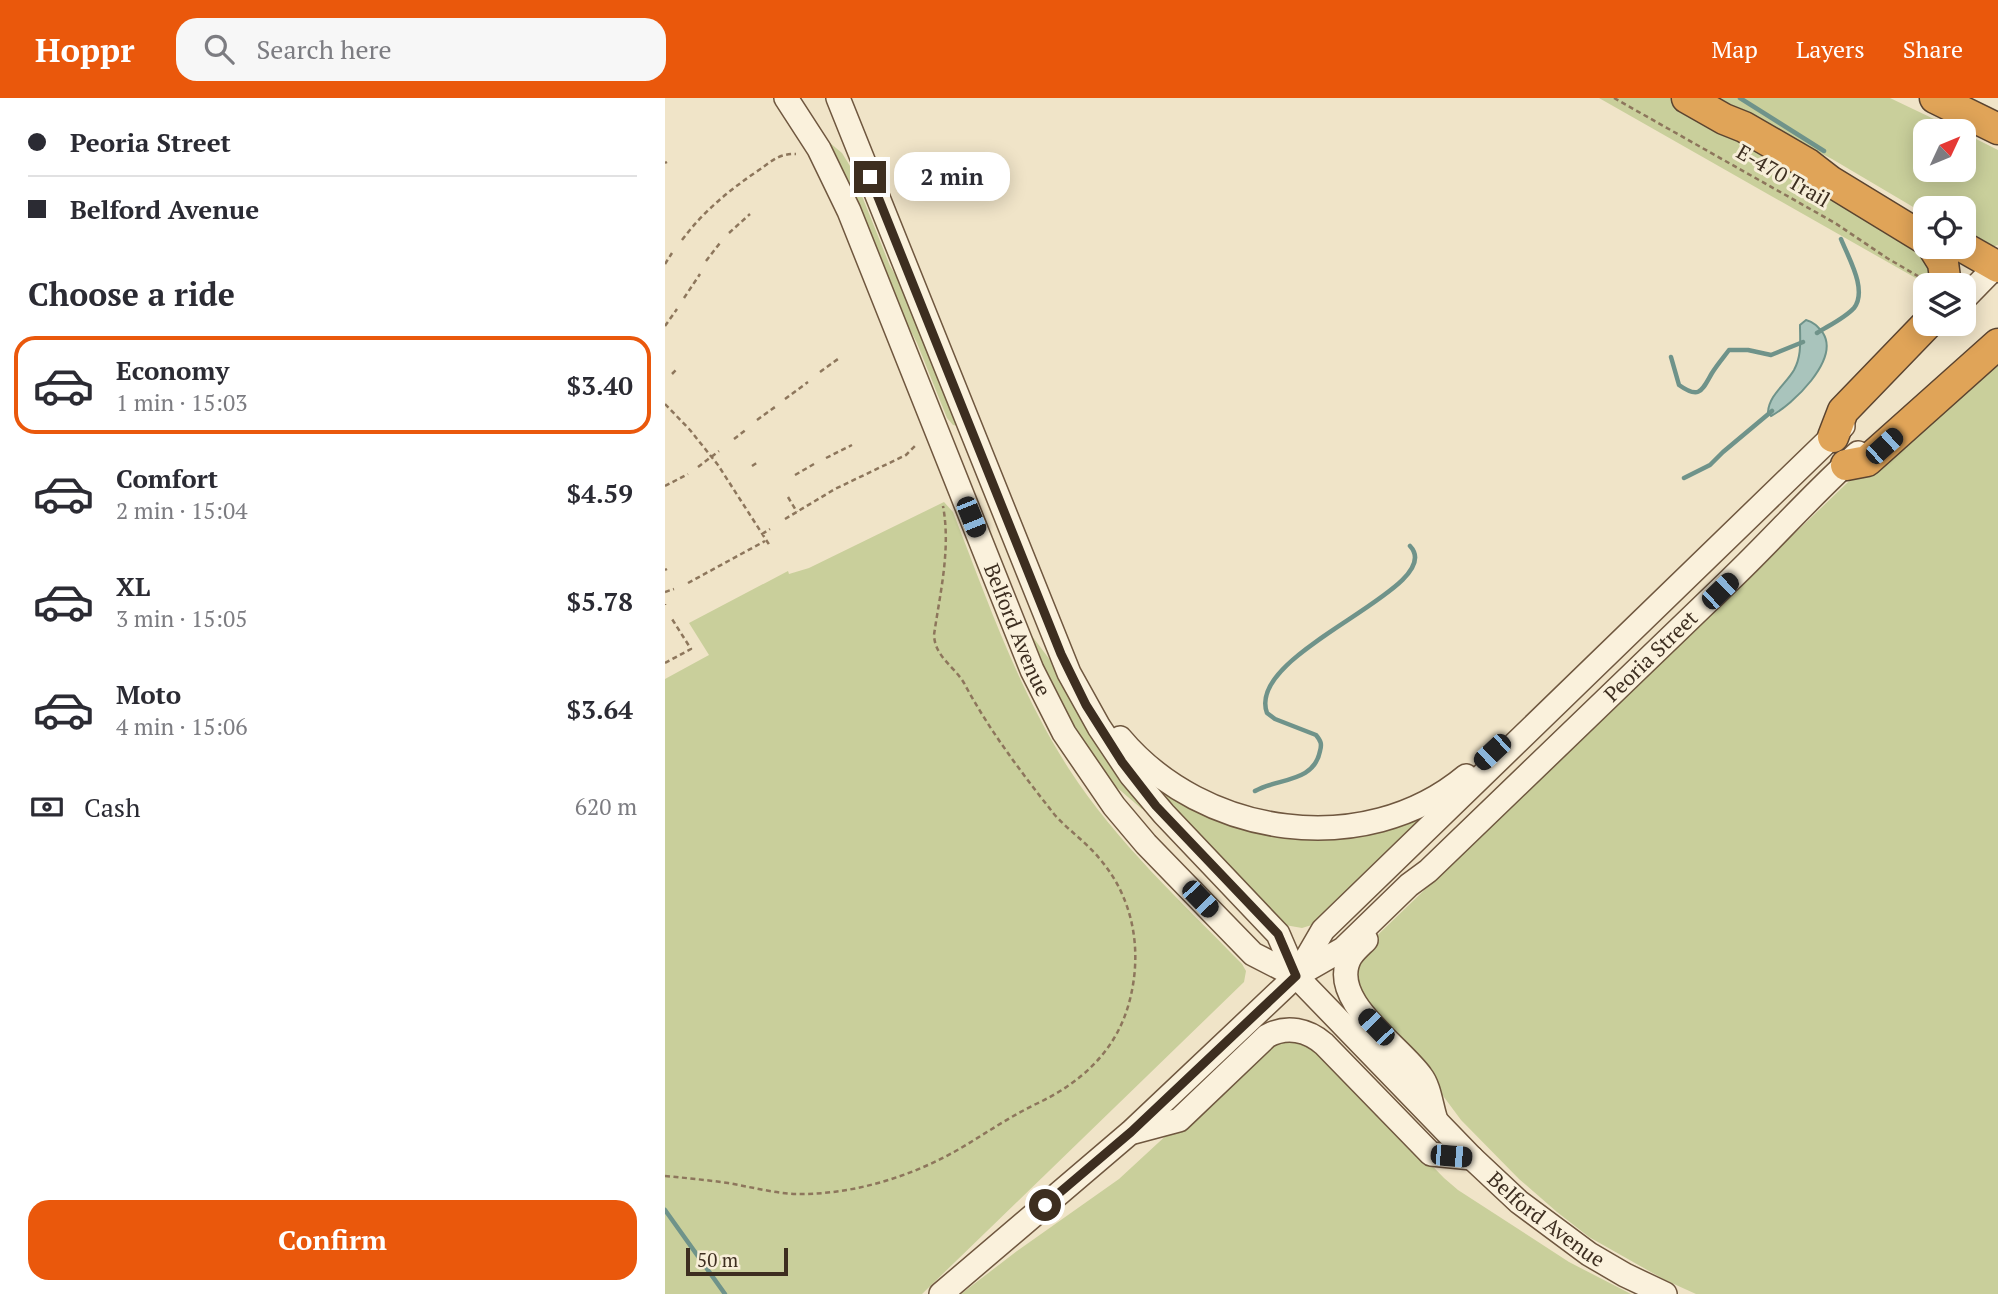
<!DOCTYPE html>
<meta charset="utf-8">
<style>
body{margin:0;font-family:"PT Serif",serif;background:#f7f7f7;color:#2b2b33;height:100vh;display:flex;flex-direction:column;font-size:26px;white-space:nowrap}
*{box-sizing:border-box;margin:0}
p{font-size:23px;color:#7c7c81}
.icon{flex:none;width:38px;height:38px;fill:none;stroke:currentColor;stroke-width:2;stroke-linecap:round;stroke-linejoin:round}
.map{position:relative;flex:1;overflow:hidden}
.details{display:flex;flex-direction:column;background:#fff;width:665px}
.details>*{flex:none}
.guide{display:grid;align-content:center;height:154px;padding:0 28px;background:#fff}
.needle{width:46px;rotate:46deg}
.controls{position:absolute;left:1248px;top:21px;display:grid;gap:14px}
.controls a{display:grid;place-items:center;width:63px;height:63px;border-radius:14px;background:#fff;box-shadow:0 4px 18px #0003;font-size:35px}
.scale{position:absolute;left:21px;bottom:18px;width:102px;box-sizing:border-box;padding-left:7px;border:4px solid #3d2e20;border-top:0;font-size:19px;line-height:24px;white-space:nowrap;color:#3d2e20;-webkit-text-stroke:5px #f7eed8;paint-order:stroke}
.end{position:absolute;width:32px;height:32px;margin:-16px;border:9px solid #3d2e20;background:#fff;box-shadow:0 0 0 4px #fff}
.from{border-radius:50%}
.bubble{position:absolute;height:49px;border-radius:21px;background:#fff;box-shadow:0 4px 18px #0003;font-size:23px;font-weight:600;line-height:49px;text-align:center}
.car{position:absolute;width:21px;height:42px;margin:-21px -10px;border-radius:9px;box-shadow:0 0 5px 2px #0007;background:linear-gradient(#222 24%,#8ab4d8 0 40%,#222 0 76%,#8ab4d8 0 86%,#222 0)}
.guide b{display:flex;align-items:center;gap:24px;height:66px;font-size:26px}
.guide b+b{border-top:2px solid #e1e1e2}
.guide i{width:18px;height:18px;background:#2b2b33}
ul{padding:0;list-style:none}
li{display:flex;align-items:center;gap:21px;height:98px;margin:0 14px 10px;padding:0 14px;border:4px solid transparent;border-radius:21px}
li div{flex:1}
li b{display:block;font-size:26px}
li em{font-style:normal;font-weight:600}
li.current{border-color:#ea580c}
li>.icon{width:63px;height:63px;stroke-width:1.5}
h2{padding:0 28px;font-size:32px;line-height:84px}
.pay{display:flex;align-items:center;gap:18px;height:77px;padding:0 28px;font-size:26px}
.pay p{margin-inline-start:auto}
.primary-button{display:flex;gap:14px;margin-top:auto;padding:14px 28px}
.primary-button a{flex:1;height:80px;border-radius:21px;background:#ea580c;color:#fff;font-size:28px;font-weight:600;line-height:80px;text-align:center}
header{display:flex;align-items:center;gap:42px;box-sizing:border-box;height:98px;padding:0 35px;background:#ea580c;color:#fff}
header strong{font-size:33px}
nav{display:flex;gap:38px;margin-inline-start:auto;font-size:24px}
.search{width:490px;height:63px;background:#f7f7f7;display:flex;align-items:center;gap:18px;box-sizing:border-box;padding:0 24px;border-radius:21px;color:#7c7c81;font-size:26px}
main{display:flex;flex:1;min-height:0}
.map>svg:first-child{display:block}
.green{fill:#c9cf9b}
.water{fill:#a9c4bc;stroke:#6f938a;stroke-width:2}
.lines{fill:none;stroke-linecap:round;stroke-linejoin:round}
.stream{stroke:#6f938a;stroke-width:4.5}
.secondary-casing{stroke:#6f573f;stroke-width:26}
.highway-casing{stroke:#5b4430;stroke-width:33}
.path{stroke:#8d765c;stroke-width:2.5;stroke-dasharray:5 3.5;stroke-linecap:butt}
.secondary{stroke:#faf1dc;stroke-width:23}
.highway{stroke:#e0a458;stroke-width:30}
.route{stroke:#3d2e20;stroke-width:9}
.labels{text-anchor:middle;stroke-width:6;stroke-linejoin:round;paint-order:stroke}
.street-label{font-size:21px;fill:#3d2e20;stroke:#f7eed8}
</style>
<header>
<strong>Hoppr</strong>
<div class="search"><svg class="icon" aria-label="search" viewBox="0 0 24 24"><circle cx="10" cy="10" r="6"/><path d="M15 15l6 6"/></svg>Search here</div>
<nav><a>Map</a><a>Layers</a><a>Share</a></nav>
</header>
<main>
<section class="details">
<div class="guide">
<b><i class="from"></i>Peoria Street</b>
<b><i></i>Belford Avenue</b>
</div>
<h2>Choose a ride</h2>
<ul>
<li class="current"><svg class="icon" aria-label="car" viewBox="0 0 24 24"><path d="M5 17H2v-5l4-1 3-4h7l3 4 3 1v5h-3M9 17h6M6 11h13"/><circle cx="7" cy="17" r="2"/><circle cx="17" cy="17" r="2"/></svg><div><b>Economy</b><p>1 min · 15:03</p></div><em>$3.40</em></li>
<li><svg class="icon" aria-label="car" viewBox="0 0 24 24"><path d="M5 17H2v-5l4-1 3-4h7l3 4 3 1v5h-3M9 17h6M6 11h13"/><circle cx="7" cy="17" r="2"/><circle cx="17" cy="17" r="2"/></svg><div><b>Comfort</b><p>2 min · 15:04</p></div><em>$4.59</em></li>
<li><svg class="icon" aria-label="car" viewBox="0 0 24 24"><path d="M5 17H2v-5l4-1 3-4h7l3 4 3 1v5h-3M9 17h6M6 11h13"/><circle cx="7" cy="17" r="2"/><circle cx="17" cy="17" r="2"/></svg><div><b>XL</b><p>3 min · 15:05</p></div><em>$5.78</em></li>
<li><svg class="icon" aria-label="car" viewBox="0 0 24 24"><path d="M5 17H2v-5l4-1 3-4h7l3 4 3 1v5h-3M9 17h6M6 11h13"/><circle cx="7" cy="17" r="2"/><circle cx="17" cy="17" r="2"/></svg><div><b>Moto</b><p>4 min · 15:06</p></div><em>$3.64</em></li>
</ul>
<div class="pay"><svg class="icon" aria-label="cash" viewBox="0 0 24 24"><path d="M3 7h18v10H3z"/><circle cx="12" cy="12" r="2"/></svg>Cash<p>620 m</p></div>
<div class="primary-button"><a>Confirm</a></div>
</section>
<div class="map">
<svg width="1333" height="1196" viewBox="0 0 1333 1196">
<rect width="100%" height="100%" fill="#f0e4c8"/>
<path class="green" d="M 934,0 L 1007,0 L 1255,142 L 1270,187 L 1263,187 Z
M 1049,0 L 1225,0 L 1294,33 L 1260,33 L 1260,72 L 1298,72 L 1299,35 L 1333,52 L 1333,147 L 1327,149 L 1299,138 L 1298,110 L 1260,110 L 1260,116 L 1167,61 Z
M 165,45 L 177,55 L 185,68 L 225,168 L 240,193 L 294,328 L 288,327 L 282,320 L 252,245 L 226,195 L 163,46 Z
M 1333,251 L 1333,1196 L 1031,1196 L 1000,1182 L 924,1139 L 892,1114 L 854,1081 L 796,1022 L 750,960 L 689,892 L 695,854 L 1182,385 Z
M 279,404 L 288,414 C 322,501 353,592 404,671 C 451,744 517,804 577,866 L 581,873 L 579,884 L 257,1196 L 0,1196 L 0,581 L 44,557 L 24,525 L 123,473 L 124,476 L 144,470 Z
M 367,538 L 394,574 L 481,707 L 477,711 L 449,687 L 424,659 L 362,541 Z
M 482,680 L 566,723 L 764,715 L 650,826 L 637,830 L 620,827 L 513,720 Z
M 610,940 L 649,946 L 779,1080 L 793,1092 L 904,1164 L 966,1196 L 296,1196 L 352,1153 L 454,1081 L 598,948 Z"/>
<path class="water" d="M 1141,222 C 1149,224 1153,229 1158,235 C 1175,262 1127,307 1106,318 L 1103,314 C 1104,297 1121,286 1129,272 C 1137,257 1135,243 1135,227 Z"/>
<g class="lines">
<path class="stream" d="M 1075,0 L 1159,53
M 1152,235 C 1163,228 1180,220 1189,210 C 1203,192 1183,159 1176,141
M 1006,259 L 1014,287 C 1035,302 1037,292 1047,275 C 1052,267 1058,260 1064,252 L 1083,252 L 1106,257 L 1138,244
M 1019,380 L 1045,367 L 1058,354 L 1107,313
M 590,693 C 612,680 649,685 655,653 C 657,646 656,643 651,637 L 610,621 L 602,615 C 579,553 785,490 745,448
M 0,1112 L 60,1196"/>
<g class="secondary-casing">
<g id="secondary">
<path id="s1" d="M 121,0 L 154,51 L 184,113 L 367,572 L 399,635 L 449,708 L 481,746 L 588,856 L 631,878 L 807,1060 L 854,1104 L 924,1156 L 960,1177 L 1000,1196"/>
<path d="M 173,0 L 404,575 L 434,629 L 466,677 L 499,716 L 613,836 L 631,878"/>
<path d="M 1298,202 L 1333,166"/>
<path d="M 455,640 C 538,739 699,763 801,678"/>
<path d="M 701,842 C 696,847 690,852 686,858 C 660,900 735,948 756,978 C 764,988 766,1006 770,1019"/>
<path d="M 633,875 L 658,832 L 1178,328"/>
<path d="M 469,1034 L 514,1022 L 602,938 C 622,927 643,932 659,946 L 766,1056 L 807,1060"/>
<path id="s2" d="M 276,1196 L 466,1034 L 631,878 L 678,851 L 744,787 L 763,773 C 864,676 965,579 1065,482 C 1109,440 1148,395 1193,355"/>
</g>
</g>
<g class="highway-casing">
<path id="highway" d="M 1022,0 L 1059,21 L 1079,29 L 1143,66 L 1165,83 L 1260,141
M 1270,0 L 1333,31
M 1268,149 L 1278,165 L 1281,187
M 1298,149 L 1333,169
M 1168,339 L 1178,313 L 1262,226
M 1181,367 L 1202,363 L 1333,246"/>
</g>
<path class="path" d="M 949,0 L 1170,125 L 1222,160 L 1258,181
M 0,65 L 2,64
M 64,135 L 85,116
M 17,142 C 38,114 62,94 91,74 C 105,65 113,55 131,56
M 41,163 L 55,145
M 0,166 L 7,155
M 19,200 L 35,176
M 0,228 L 12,211
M 155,274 L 173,261
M 7,276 L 12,271
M 120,301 L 143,284
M 0,306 L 25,332 L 53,367 L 105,448
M 92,322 L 110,309
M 69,341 L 82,331
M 161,360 L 187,347
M 87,368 L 93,364
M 33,369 L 54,353
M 130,377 L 149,366
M 0,388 L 23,376
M 123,399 L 132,414
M 120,421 L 170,391 L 241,357 L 252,346
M 97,436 L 105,431
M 0,472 L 2,471
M 23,485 L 100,443
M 0,494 L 9,491
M 0,506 L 0,507
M 0,565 L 26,551 L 7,521
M 0,1078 C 21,1080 42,1082 63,1085 C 86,1089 108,1095 131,1096 C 185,1097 242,1080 289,1054 C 317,1038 342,1020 371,1006 C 416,985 451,953 464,905 C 478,854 469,800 434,760 C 421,744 403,732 389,716 C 356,674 324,632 299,585 C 289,568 270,559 269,537 C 275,495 286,451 278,408"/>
<use href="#secondary" class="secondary"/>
<use href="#highway" class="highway"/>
</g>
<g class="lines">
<path class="route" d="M 205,79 L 396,556 L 421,607 L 457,664 L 491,708 L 613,836 L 631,878 L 466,1034 L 380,1107"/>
</g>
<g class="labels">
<g class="street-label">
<text transform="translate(1118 78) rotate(30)" y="7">E-470 Trail</text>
<text dy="7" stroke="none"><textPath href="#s1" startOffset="581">Belford Avenue</textPath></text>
<text dy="7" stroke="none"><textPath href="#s2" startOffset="956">Peoria Street</textPath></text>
<text dy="7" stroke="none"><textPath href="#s1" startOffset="1384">Belford Avenue</textPath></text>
</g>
</g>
</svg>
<div class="controls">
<a><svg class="needle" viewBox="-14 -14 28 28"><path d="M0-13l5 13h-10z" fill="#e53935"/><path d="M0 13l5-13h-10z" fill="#7c7c81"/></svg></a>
<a><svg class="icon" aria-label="locate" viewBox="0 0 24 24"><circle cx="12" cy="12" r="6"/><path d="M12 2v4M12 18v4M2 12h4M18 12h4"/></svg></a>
<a><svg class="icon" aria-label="layers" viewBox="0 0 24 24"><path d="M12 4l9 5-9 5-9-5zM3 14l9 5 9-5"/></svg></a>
</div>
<div class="scale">50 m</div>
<i class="end from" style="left:380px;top:1107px"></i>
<i class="end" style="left:205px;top:79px"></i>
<div class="bubble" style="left:229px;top:54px;width:116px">2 min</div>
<i class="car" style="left:1219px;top:348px;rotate:48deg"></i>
<i class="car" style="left:306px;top:419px;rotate:158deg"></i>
<i class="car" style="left:1055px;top:493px;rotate:46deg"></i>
<i class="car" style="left:827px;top:654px;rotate:227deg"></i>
<i class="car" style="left:535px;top:801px;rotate:136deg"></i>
<i class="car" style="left:711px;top:929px;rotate:316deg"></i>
<i class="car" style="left:786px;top:1058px;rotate:95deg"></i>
</div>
</main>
